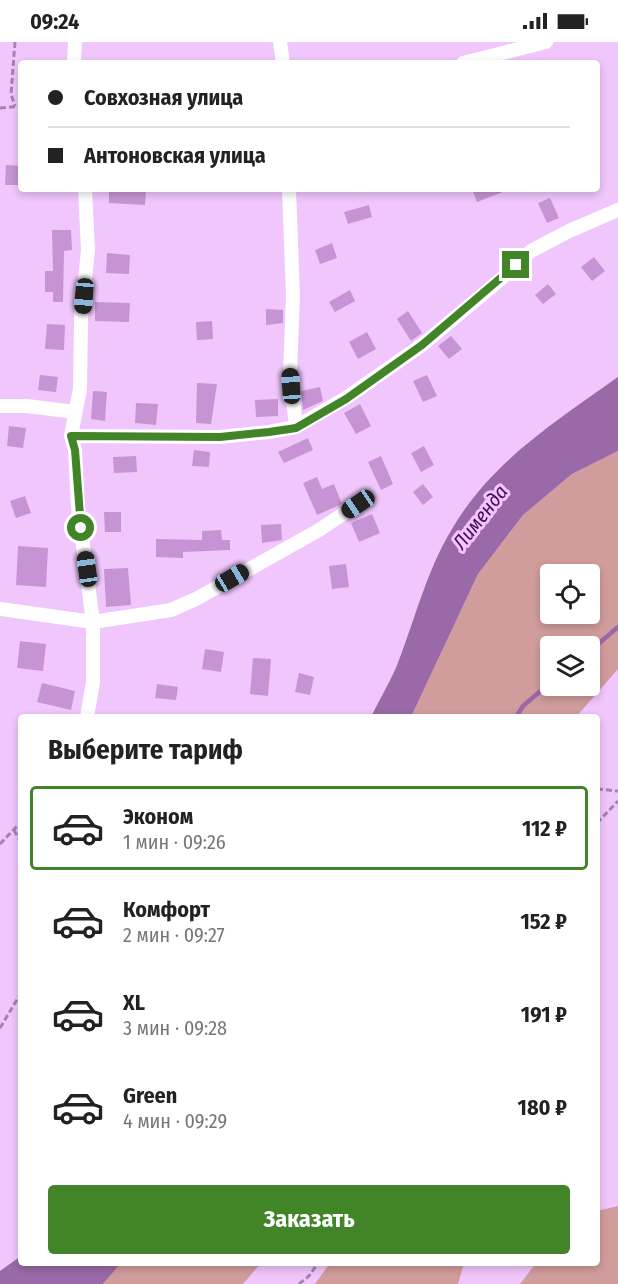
<!DOCTYPE html>
<html lang="ru">
<meta charset="utf-8">
<style>
body{margin:0;font-family:"Fira Sans Condensed",sans-serif;background:#f6f6f6;color:#222;height:100vh;display:flex;flex-direction:column;font-size:22px;white-space:nowrap}
*{box-sizing:border-box;margin:0}
p{font-size:20px;color:#767676}
.icon{flex:none;width:33px;height:33px;fill:none;stroke:currentColor;stroke-width:2;stroke-linecap:round;stroke-linejoin:round}
.map{position:relative;flex:1;overflow:hidden}
.details{position:absolute;left:18px;top:672px;width:582px;height:552px;display:flex;flex-direction:column;background:#fff;border-radius:6px;box-shadow:0 3px 9px #0003}
.details>*{flex:none}
.top-card{position:absolute;left:18px;top:18px;width:582px;height:132px;border-radius:6px;box-shadow:0 3px 9px #0003;display:grid;align-content:center;height:132px;padding:0 30px;background:#fff}
.controls{position:absolute;left:540px;top:522px;display:grid;gap:12px}
.controls a{display:grid;place-items:center;width:60px;height:60px;border-radius:6px;background:#fff;box-shadow:0 3px 9px #0003;font-size:30px}
.end{position:absolute;width:27px;height:27px;margin:-14px;border:8px solid #418528;background:#fff;box-shadow:0 0 0 3px #fff}
.from{border-radius:50%}
.car{position:absolute;width:18px;height:36px;margin:-18px -9px;border-radius:8px;box-shadow:0 0 4px 2px #0007;background:linear-gradient(#222 24%,#8ab4d8 0 40%,#222 0 76%,#8ab4d8 0 86%,#222 0)}
.top-card b{display:flex;align-items:center;gap:21px;height:57px;font-size:22px}
.top-card b+b{border-top:2px solid #e0e0e0}
.top-card i{width:15px;height:15px;background:#222}
ul{padding:0;list-style:none}
li{display:flex;align-items:center;gap:18px;height:84px;margin:0 12px 9px;padding:0 18px;border:3px solid transparent;border-radius:6px}
li div{flex:1}
li b{display:block;font-size:22px}
li em{font-style:normal;font-weight:700}
li.selected{border-color:#418528}
li>.icon{width:54px;height:54px;stroke-width:1.5}
h2{padding:0 30px;font-size:27px;line-height:72px}
.primary-button{display:flex;gap:12px;margin-top:auto;padding:12px 30px}
.primary-button a{flex:1;height:69px;border-radius:6px;background:#418528;color:#fff;font-size:24px;font-weight:700;line-height:69px;text-align:center}
.status{display:flex;justify-content:space-between;align-items:center;height:42px;padding:0 30px;background:#fff;direction:ltr}
.status svg{height:16px;fill:currentColor}
.map>svg:first-child{display:block}
.green{fill:#d19c9c;fill-rule:evenodd}
.water{fill:#996aa7}
.lines{fill:none;stroke-linecap:round;stroke-linejoin:round}
.stream{stroke:#996aa7;stroke-width:4.5}
.building{fill:#c694d4}
.path{stroke:#a483ae;stroke-width:3;stroke-dasharray:6 3;stroke-linecap:butt}
.minor{stroke:#fff;stroke-width:14}
.route{stroke:#418528;stroke-width:8}
.labels{text-anchor:middle;stroke-width:6;stroke-linejoin:round;paint-order:stroke}
.water-label{font-size:20px;font-style:italic;fill:#480957;stroke:#f0c6fd}
</style>
<div class="status"><b>09:24</b><svg viewBox="0 0 49 12"><path d="M0 12V9h3v3zM5 12V6h3v6zM10 12V3h3v9zM15 12V0h3v12zM26 1h20v11H26zM47 4h2v5h-2z"/></svg></div>
<div class="map">
<svg width="618" height="1242" viewBox="0 0 618 1242">
<rect width="100%" height="100%" fill="#f0c6fd"/>
<path class="green" d="M 618,409 L 618,627 L 576,675 L 411,675 L 478,532 L 523,473 L 572,432 ZM 550,532 L 590,532 L 590,572 L 550,572 ZM 550,604 L 590,604 L 590,644 L 550,644 Z
M 618,1164 L 618,1242 L 520,1242 L 536,1221 L 597,1221 L 597,1169 Z
M 121,1221 L 261,1221 L 243,1242 L 103,1242 Z
M 330,1221 L 464,1221 L 458,1242 L 315,1242 Z"/>
<path class="water" d="M 618,335 L 618,409 L 572,432 L 523,473 L 478,532 L 411,675 L 371,675 C 380,656 392,637 399,618 C 416,574 427,528 452,487 C 491,420 556,379 618,335 Z
M 21,1214 L 21,1221 L 121,1221 L 103,1242 L 0,1242 L 0,1229 Z"/>
<g class="lines">
<path class="stream" d="M 590,609 L 618,585
M 516,675 L 523,664 L 550,641"/>
</g>
<path class="building" d="M 6,123 L 21,124 L 21,143 L 5,143 Z
M 109,147 L 146,147 L 145,163 L 109,161 Z
M 472,147 L 508,147 L 508,148 L 477,160 Z
M 550,156 L 559,176 L 547,181 L 538,161 Z
M 369,163 L 372,175 L 348,182 L 344,170 Z
M 52,188 L 71,188 L 72,208 L 64,209 L 63,260 L 53,260 L 53,250 L 45,250 L 45,229 L 53,229 Z
M 332,201 L 337,216 L 320,222 L 315,208 Z
M 107,211 L 130,213 L 129,232 L 106,231 Z
M 594,215 L 605,229 L 592,239 L 581,225 Z
M 548,242 L 556,252 L 543,262 L 535,253 Z
M 350,248 L 355,259 L 335,270 L 329,260 Z
M 95,260 L 130,261 L 129,280 L 95,279 Z
M 266,267 L 283,268 L 283,281 L 266,283 Z
M 408,269 L 422,291 L 411,299 L 397,277 Z
M 212,279 L 213,297 L 197,298 L 196,280 Z
M 47,282 L 65,283 L 64,308 L 45,307 Z
M 367,290 L 376,307 L 358,317 L 349,300 Z
M 451,294 L 462,307 L 449,317 L 438,304 Z
M 40,333 L 58,335 L 56,350 L 38,348 Z
M 427,333 L 437,354 L 423,360 L 413,339 Z
M 197,341 L 217,342 L 211,382 L 196,381 Z
M 320,345 L 323,359 L 303,368 L 301,349 Z
M 93,349 L 107,350 L 105,379 L 91,377 Z
M 278,357 L 278,374 L 256,375 L 255,358 Z
M 136,361 L 158,362 L 156,383 L 135,381 Z
M 360,362 L 371,384 L 356,392 L 344,371 Z
M 9,384 L 26,386 L 23,406 L 7,404 Z
M 308,396 L 313,408 L 284,421 L 278,410 Z
M 424,404 L 434,423 L 421,430 L 411,411 Z
M 194,408 L 210,410 L 209,425 L 192,424 Z
M 136,414 L 137,430 L 114,431 L 113,415 Z
M 381,414 L 393,442 L 381,448 L 368,420 Z
M 317,435 L 322,447 L 334,442 L 342,462 L 317,473 L 303,441 Z
M 423,442 L 433,455 L 423,463 L 413,450 Z
M 25,454 L 31,471 L 16,476 L 10,459 Z
M 104,470 L 121,470 L 121,490 L 105,490 Z
M 372,472 L 380,491 L 359,500 L 351,481 Z
M 281,482 L 282,498 L 262,501 L 261,483 Z
M 221,488 L 222,498 L 230,498 L 230,508 L 183,510 L 183,516 L 156,515 L 156,497 L 202,498 L 202,489 Z
M 18,504 L 48,506 L 46,545 L 16,543 Z
M 346,522 L 349,545 L 332,547 L 329,524 Z
M 128,526 L 131,563 L 106,565 L 104,527 Z
M 20,599 L 46,602 L 43,629 L 17,626 Z
M 205,607 L 224,610 L 221,630 L 202,627 Z
M 253,616 L 271,617 L 268,654 L 250,652 Z
M 299,631 L 314,635 L 310,653 L 295,650 Z
M 42,641 L 75,649 L 71,668 L 37,660 Z
M 157,642 L 178,645 L 176,658 L 155,656 Z"/>
<g class="lines">
<path class="path" d="M 15,0 L 11,52 L 15,64
M 0,66 L 21,64
M 597,747 L 618,749
M 597,781 L 618,759
M 14,788 L 21,801
M 0,802 L 21,780
M 0,986 L 21,951
M 299,1242 L 309,1234 L 318,1221"/>
<path class="minor" d="M 280,0 L 283,21
M 74,21 L 75,0
M 463,21 L 546,0
M 85,147 L 88,208 L 81,277 L 80,347 L 71,394 L 75,408 L 78,465 L 93,580 L 93,640 L 87,675
M 289,147 L 293,254 L 290,330 L 296,385
M 0,364 L 27,364 L 75,370
M 71,394 L 220,395 L 269,390 L 296,385 L 346,356 L 422,303 L 501,237 L 531,209 L 569,189 L 618,168
M 0,567 L 93,580 L 171,568 L 196,557 L 319,488 L 358,462"/>
</g>
<g class="lines">
<path class="route" d="M 81,486 L 75,408 L 71,394 L 220,395 L 269,390 L 296,386 L 346,357 L 422,303 L 516,223"/>
</g>
<g class="labels">
<g class="water-label">
<text transform="translate(480 475) rotate(-52)" y="7">Лименда</text>
</g>
</g>
</svg>
<div class="controls">
<a><svg class="icon" aria-label="locate" viewBox="0 0 24 24"><circle cx="12" cy="12" r="6"/><path d="M12 2v4M12 18v4M2 12h4M18 12h4"/></svg></a>
<a><svg class="icon" aria-label="layers" viewBox="0 0 24 24"><path d="M12 4l9 5-9 5-9-5zM3 14l9 5 9-5"/></svg></a>
</div>
<i class="end from" style="left:81px;top:486px"></i>
<i class="end" style="left:516px;top:223px"></i>
<i class="car" style="left:84px;top:254px;rotate:185deg"></i>
<i class="car" style="left:291px;top:344px;rotate:356deg"></i>
<i class="car" style="left:358px;top:462px;rotate:236deg"></i>
<i class="car" style="left:87px;top:527px;rotate:352deg"></i>
<i class="car" style="left:232px;top:536px;rotate:60deg"></i>
<div class="top-card">
<b><i class="from"></i>Совхозная улица</b>
<b><i></i>Антоновская улица</b>
</div>
<section class="details">
<h2>Выберите тариф</h2>
<ul>
<li class="selected"><svg class="icon" aria-label="car" viewBox="0 0 24 24"><path d="M5 17H2v-5l4-1 3-4h7l3 4 3 1v5h-3M9 17h6M6 11h13"/><circle cx="7" cy="17" r="2"/><circle cx="17" cy="17" r="2"/></svg><div><b>Эконом</b><p>1 мин · 09:26</p></div><em>112 ₽</em></li>
<li><svg class="icon" aria-label="car" viewBox="0 0 24 24"><path d="M5 17H2v-5l4-1 3-4h7l3 4 3 1v5h-3M9 17h6M6 11h13"/><circle cx="7" cy="17" r="2"/><circle cx="17" cy="17" r="2"/></svg><div><b>Комфорт</b><p>2 мин · 09:27</p></div><em>152 ₽</em></li>
<li><svg class="icon" aria-label="car" viewBox="0 0 24 24"><path d="M5 17H2v-5l4-1 3-4h7l3 4 3 1v5h-3M9 17h6M6 11h13"/><circle cx="7" cy="17" r="2"/><circle cx="17" cy="17" r="2"/></svg><div><b>XL</b><p>3 мин · 09:28</p></div><em>191 ₽</em></li>
<li><svg class="icon" aria-label="car" viewBox="0 0 24 24"><path d="M5 17H2v-5l4-1 3-4h7l3 4 3 1v5h-3M9 17h6M6 11h13"/><circle cx="7" cy="17" r="2"/><circle cx="17" cy="17" r="2"/></svg><div><b>Green</b><p>4 мин · 09:29</p></div><em>180 ₽</em></li>
</ul>
<div class="primary-button"><a>Заказать</a></div>
</section>
</div>
